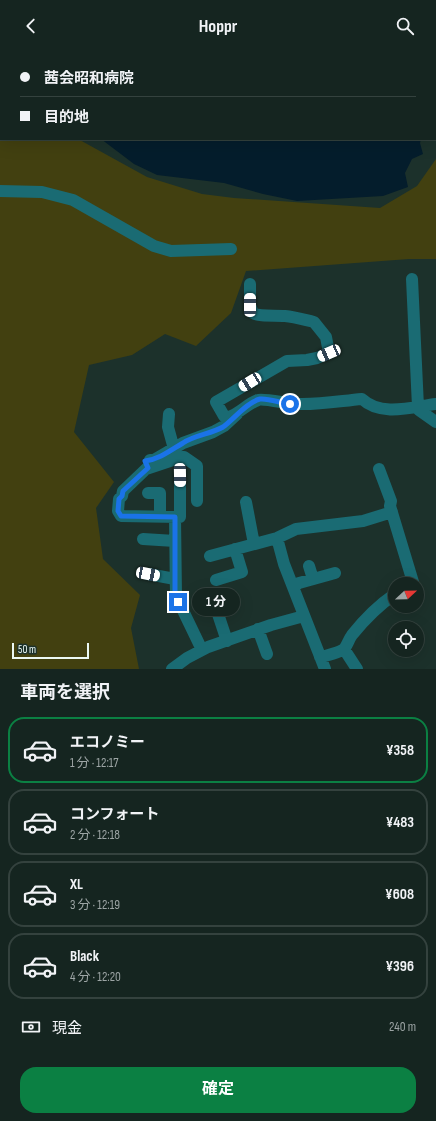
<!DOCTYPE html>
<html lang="ja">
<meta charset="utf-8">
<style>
body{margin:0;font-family:"Sofia Sans Condensed","Noto Sans JP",sans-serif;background:#22312d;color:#f1f3f6;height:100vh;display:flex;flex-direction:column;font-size:15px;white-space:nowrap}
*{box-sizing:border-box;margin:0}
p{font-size:13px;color:#9da5a5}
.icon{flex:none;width:22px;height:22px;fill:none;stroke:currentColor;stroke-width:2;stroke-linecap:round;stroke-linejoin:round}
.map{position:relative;height:617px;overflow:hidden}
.details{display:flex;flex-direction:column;background:#152520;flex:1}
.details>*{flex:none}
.banner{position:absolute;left:0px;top:0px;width:436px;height:88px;box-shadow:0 4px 16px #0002,0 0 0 1px #34423e;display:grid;align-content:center;height:88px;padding:0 20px;background:#152520}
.needle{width:26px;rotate:68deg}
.buttons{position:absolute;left:388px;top:525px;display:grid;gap:8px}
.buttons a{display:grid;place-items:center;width:36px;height:36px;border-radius:50%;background:#152520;box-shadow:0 4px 16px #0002,0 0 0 1px #34423e;font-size:20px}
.scale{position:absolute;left:12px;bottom:10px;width:77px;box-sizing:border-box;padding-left:4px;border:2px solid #ebf8f3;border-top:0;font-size:11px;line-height:14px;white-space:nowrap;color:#ebf8f3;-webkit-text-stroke:3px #1c312b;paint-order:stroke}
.end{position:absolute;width:18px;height:18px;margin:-9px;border:5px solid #1a73e8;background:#fff;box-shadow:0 0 0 2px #fff}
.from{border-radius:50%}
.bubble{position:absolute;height:28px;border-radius:14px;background:#152520;box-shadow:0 4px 16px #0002,0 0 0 1px #34423e;font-size:13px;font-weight:700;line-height:28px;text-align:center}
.car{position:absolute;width:12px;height:24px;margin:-12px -6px;border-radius:5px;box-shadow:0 0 3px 1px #0007;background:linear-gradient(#fff 24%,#345 0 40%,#fff 0 76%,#345 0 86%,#fff 0)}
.banner b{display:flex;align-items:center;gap:14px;height:38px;font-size:15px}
.banner b+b{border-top:1px solid #34423e}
.banner i{width:10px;height:10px;background:#f1f3f6}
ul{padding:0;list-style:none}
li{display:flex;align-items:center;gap:12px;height:66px;margin:0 8px 6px;padding:0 12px;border:2px solid #34423e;border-radius:16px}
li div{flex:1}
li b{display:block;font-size:15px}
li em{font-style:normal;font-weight:700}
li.on{border-color:#0b8043}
li>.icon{width:36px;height:36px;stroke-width:1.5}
h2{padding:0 20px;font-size:18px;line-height:48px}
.pay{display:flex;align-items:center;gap:10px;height:44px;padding:0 20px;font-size:15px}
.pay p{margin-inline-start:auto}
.button{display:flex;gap:8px;margin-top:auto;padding:8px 20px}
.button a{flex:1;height:46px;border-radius:16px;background:#0b8043;color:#fff;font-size:16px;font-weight:700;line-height:46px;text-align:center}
header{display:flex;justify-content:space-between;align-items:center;height:52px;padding:0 20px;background:#152520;font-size:18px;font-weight:700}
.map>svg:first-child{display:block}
.green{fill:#424010}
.water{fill:#041d2c}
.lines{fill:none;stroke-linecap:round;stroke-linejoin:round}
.minor{stroke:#1a6b73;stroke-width:12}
.route{stroke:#1a73e8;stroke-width:5}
</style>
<header><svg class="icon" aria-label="back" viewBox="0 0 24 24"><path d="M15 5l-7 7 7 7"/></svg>Hoppr<svg class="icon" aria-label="search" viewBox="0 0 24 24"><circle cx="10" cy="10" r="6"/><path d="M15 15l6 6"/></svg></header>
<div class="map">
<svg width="436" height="617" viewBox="0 0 436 617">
<rect width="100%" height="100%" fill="#1c312b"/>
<path class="green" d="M 0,79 L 1,87 L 78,87 L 147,125 L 202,142 L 234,146 L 380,156 L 417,134 L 436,107 L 436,207 L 409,207 L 246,219 L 231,261 L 196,294 L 165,282 L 132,303 L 89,313 L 74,380 L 114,430 L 96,456 L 103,507 L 140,543 L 131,576 L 139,617 L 0,617 Z"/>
<path class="water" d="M 0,0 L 436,0 L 436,77 L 435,1 L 1,1 L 1,65 Z
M 101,87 L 421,87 L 420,91 L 423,102 L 412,107 L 405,121 L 408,135 L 383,144 L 297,149 L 263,142 L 224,131 L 157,123 L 134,112 Z"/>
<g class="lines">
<path class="minor" d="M 0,139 L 42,140 L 73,148 L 154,194 L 171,199 L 231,197
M 412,227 L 418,355 L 419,358 L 436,370
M 250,232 L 250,253 L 253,261 C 259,265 276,263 285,264 C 295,265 305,268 314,270 L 326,285 L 329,301 L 317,306 L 307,308 L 287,309 L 216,350 L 224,364 L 229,365 C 240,361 247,352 258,348 C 263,346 289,352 297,352 C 318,353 340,349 362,347 C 381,365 412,355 436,352
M 169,362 L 168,375 L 174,397
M 150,408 L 154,408 L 183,391 L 213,380 L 224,374 L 237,362
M 379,417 L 391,449 L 390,454 L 413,530 L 410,532
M 180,423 L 180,465 L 121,464 L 118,459 L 119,447 L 122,444 L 123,439 L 146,417 L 182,405 L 184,405 L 197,414 L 197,449
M 148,441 L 160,441 L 160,464
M 246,450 L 254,492
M 175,465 L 176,544 L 202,598
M 277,486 L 284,512 L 325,617
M 143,487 L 175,489
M 210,504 L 277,486 L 296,477 L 363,469 L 392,460
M 309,514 L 313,527
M 148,522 L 175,527
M 216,528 L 242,520 L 235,497
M 293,535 L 299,531 L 335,521
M 212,544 L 227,589
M 258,577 L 267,602
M 344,597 L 357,617
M 320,605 C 326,604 340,600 344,597 C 347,594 349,587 352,583 C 364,568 379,553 395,542
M 172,617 L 187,606 L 208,595 L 271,573 L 304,564"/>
</g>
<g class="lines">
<path class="route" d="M 178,550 L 175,539 L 175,465 L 121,464 L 118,459 L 119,447 L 122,444 L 123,439 L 148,416 L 145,409 C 160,407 171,398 183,391 C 195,383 211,382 223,375 C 233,368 247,350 260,347 C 269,346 280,351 290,352"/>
</g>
</svg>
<div class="buttons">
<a><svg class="needle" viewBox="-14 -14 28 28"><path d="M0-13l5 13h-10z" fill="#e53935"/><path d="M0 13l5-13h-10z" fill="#9da5a5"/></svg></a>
<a><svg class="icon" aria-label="locate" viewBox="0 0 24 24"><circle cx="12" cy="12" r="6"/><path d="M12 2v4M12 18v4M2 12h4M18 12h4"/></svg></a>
</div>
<div class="scale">50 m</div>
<i class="end from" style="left:290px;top:352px"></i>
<i class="end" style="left:178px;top:550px"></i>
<div class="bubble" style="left:192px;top:536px;width:48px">1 分</div>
<i class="car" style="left:250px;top:253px;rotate:0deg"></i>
<i class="car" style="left:329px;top:301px;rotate:247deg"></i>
<i class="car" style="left:250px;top:330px;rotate:239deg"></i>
<i class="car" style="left:180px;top:423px;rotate:179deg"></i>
<i class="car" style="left:148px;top:522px;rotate:101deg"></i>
<div class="banner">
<b><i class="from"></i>茜会昭和病院</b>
<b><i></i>目的地</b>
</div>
</div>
<section class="details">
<h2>車両を選択</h2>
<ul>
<li class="on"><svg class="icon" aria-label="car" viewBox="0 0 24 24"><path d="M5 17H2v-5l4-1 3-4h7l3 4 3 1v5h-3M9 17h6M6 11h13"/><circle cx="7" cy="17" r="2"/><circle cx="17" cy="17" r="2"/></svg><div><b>エコノミー</b><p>1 分 · 12:17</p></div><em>¥358</em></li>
<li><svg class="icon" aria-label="car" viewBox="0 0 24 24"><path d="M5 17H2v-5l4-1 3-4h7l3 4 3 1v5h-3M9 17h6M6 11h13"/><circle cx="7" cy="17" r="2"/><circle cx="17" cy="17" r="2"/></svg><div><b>コンフォート</b><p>2 分 · 12:18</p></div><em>¥483</em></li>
<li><svg class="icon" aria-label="car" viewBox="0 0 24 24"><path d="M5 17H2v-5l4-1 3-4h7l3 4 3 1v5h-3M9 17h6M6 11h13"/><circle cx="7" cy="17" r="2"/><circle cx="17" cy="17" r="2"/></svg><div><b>XL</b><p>3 分 · 12:19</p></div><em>¥608</em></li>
<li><svg class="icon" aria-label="car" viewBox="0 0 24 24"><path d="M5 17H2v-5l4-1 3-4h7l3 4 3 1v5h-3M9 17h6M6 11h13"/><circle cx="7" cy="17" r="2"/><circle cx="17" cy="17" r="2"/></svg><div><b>Black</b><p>4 分 · 12:20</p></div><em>¥396</em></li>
</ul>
<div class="pay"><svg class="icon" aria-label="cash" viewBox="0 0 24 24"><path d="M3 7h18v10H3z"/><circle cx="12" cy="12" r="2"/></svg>現金<p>240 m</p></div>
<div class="button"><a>確定</a></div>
</section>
